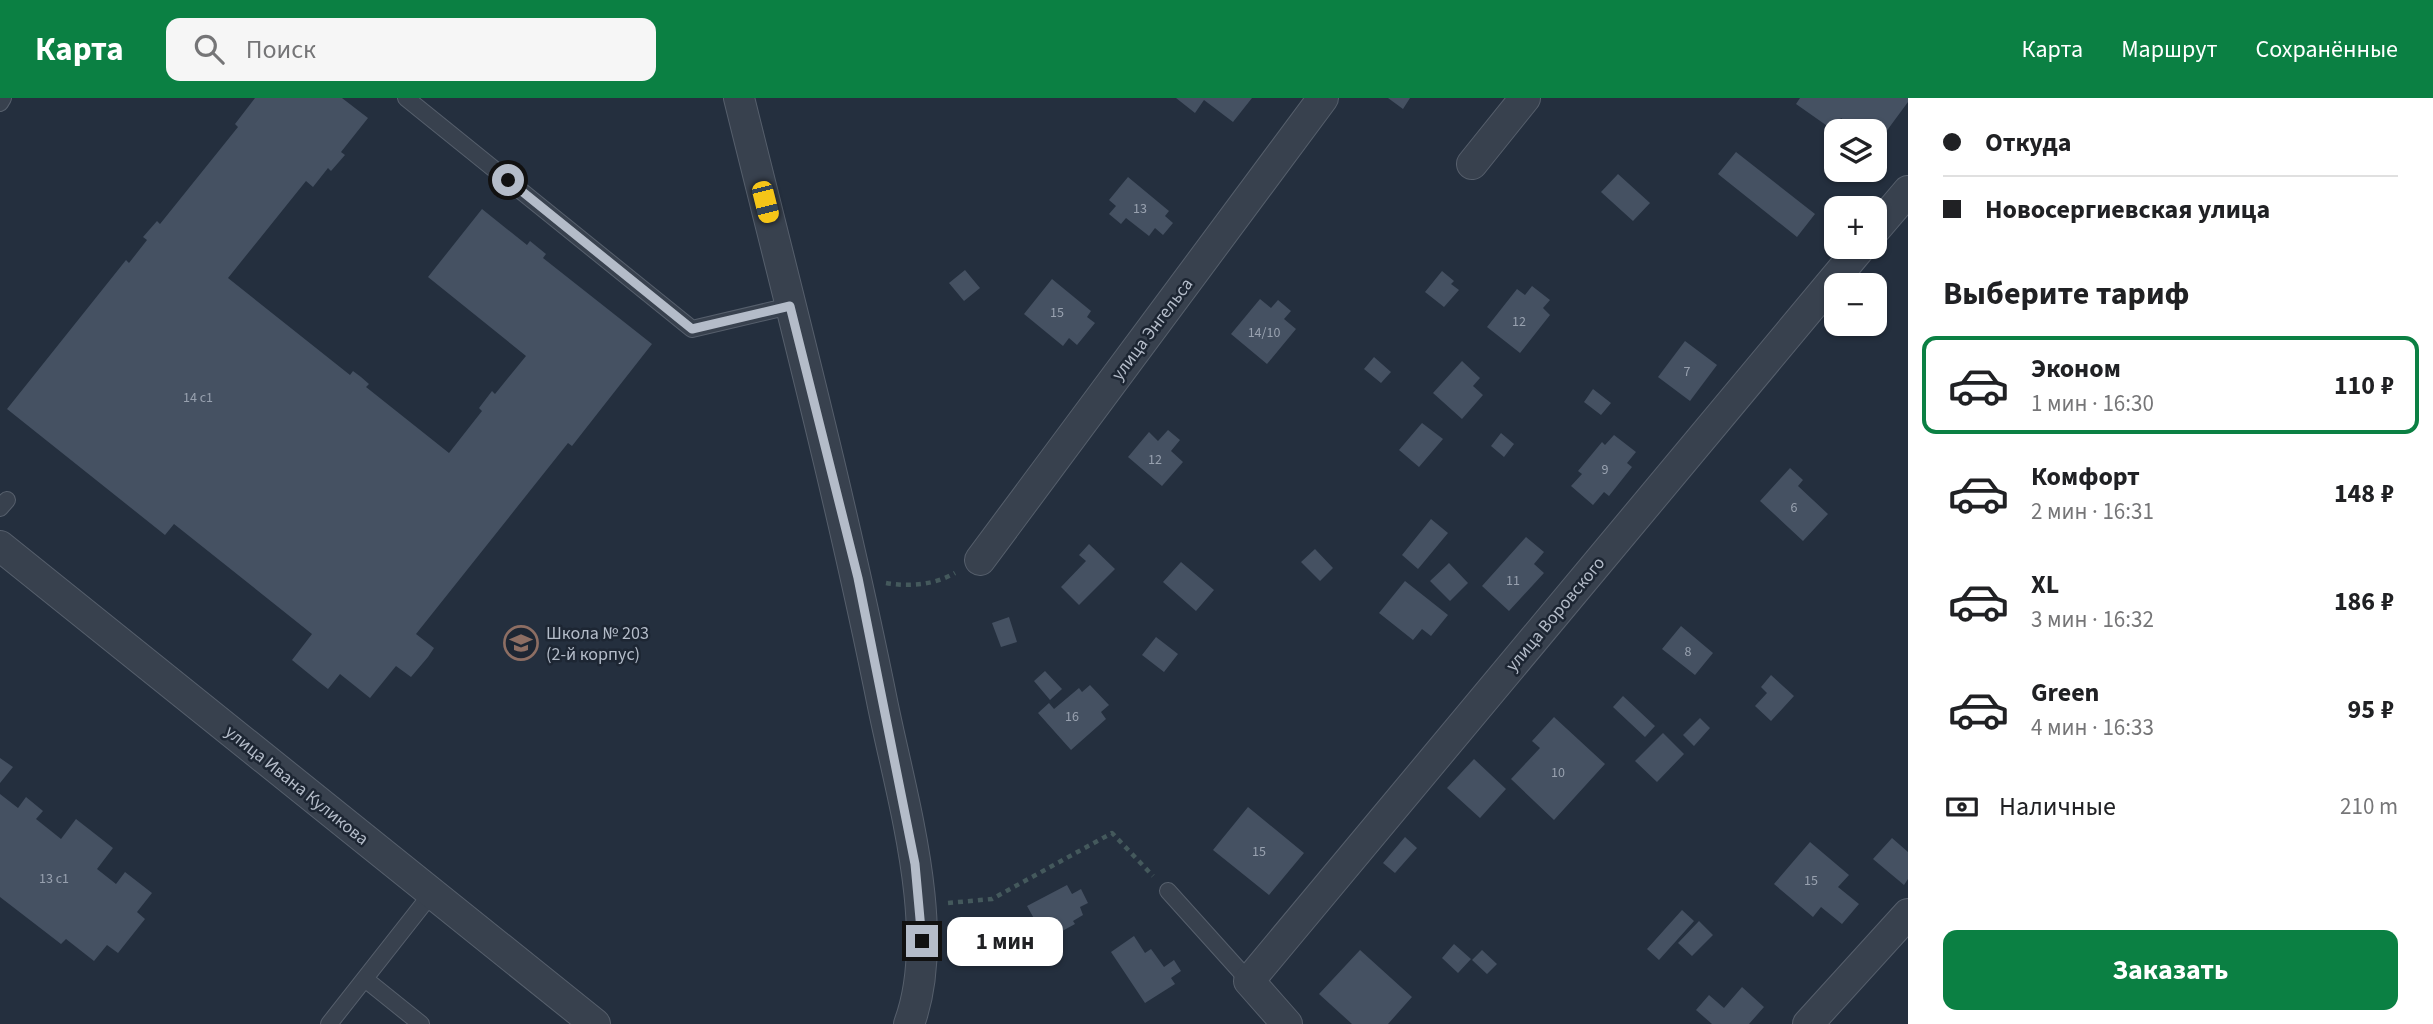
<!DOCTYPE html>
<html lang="ru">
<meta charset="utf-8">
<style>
body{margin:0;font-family:"Source Sans 3",sans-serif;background:#f6f6f6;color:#202124;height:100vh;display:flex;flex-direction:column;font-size:26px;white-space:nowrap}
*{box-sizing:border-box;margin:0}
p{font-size:23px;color:#757577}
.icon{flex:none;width:38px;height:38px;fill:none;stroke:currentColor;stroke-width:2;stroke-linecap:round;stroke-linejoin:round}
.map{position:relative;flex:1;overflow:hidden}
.side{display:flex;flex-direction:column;background:#fff;width:525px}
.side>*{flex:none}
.banner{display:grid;align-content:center;height:154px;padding:0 35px;background:#fff}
.buttons{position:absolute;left:1824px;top:21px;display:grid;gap:14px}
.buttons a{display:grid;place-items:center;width:63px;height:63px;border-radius:14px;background:#fff;box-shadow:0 2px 5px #0004;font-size:35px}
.end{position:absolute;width:32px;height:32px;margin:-16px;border:9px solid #b4bcc9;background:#111;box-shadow:0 0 0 4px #111}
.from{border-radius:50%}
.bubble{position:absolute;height:49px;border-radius:14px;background:#fff;box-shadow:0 2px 5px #0004;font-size:23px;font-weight:700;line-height:49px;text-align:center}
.car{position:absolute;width:21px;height:42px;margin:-21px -10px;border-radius:9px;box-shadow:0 0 5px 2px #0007;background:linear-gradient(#f5c518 24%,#345 0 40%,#f5c518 0 76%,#345 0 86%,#f5c518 0)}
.banner b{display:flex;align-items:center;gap:24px;height:66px;font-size:26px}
.banner b+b{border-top:2px solid #e0e0e0}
.banner i{width:18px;height:18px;background:#202124}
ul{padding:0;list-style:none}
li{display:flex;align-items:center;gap:21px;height:98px;margin:0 14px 10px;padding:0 21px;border:4px solid transparent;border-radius:14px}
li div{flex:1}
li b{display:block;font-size:26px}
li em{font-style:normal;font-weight:700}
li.on{border-color:#0b8043}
li>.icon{width:63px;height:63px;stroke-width:1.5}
h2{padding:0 35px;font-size:32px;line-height:84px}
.pay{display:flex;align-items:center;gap:18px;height:77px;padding:0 35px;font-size:26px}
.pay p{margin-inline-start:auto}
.cta{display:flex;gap:14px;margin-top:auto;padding:14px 35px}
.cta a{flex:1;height:80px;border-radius:14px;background:#0b8043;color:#fff;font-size:28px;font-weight:700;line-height:80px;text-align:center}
header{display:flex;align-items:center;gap:42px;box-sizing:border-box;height:98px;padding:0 35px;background:#0b8043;color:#fff}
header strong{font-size:33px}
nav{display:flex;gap:38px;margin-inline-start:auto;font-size:24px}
.search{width:490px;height:63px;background:#f6f6f6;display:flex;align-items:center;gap:18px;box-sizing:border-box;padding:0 24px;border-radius:14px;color:#757577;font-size:26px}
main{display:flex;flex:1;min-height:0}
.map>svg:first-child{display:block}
.building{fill:#455162}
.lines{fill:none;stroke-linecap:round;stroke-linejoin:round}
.service-casing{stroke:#565f6c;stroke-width:18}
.minor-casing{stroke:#565f6c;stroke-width:32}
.path{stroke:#44595c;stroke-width:4.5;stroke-dasharray:5 5;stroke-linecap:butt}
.service{stroke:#38414e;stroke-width:16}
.minor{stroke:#38414e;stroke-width:30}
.route{stroke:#b4bcc9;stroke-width:9}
.labels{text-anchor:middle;stroke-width:5;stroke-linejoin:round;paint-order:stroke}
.number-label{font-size:14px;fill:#98a1af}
.street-label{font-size:18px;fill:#b4bcc9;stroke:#1d2633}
.poi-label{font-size:18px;fill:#b4bcc9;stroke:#1d2633;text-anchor:start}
</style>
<header>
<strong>Карта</strong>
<div class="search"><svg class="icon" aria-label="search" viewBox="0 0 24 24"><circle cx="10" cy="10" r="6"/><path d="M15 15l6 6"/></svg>Поиск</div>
<nav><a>Карта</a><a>Маршрут</a><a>Сохранённые</a></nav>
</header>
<main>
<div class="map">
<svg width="1908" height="926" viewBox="0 0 1908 926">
<rect width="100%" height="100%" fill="#242f3e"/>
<path class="building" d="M 255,0 L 342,0 L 368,20 L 341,54 L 345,57 L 331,73 L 328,70 L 313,89 L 306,83 L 228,180 L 350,277 L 353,273 L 361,279 L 369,286 L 366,289 L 449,355 L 482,313 L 479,310 L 492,293 L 495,296 L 526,258 L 428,179 L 482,111 L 527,147 L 530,143 L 546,156 L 543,160 L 652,246 L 572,348 L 568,345 L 416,536 L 434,550 L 428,559 L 411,579 L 396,568 L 370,600 L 340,576 L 328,591 L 319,584 L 292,562 L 312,536 L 174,426 L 165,437 L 7,311 L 126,162 L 129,165 L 147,142 L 143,139 L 157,123 L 160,126 L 238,29 L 235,26 Z
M 1176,0 L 1252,0 L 1233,24 L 1204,2 L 1195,15 Z
M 1388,0 L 1410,0 L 1403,11 Z
M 1800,0 L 1908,0 L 1908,4 L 1877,46 L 1874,44 L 1874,33 L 1859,33 L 1841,20 L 1833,32 L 1796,6 Z
M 1736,54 L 1815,116 L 1797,139 L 1718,76 Z
M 1618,76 L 1650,105 L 1633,123 L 1601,94 Z
M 1128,79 L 1169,113 L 1165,118 L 1173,125 L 1163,137 L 1155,130 L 1149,138 L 1126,120 L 1121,126 L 1109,116 L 1116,108 L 1109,102 Z
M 965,172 L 980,190 L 964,203 L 949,185 Z
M 1442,173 L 1454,183 L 1451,186 L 1459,192 L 1444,209 L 1425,194 Z
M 1052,181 L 1091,213 L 1087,219 L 1095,225 L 1077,247 L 1069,240 L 1063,248 L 1024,216 Z
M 1532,188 L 1550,202 L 1543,210 L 1550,217 L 1520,255 L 1487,229 L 1517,191 L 1525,197 Z
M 1260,201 L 1271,210 L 1278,202 L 1291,213 L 1284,221 L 1296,231 L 1267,266 L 1231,236 Z
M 1685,243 L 1717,267 L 1690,303 L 1658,279 Z
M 1374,259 L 1391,274 L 1381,285 L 1364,271 Z
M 1462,263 L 1480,280 L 1473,288 L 1483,297 L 1462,321 L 1433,295 Z
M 1593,291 L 1611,305 L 1601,317 L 1584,304 Z
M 1422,325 L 1443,341 L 1419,369 L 1399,352 Z
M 1168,332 L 1180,342 L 1171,353 L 1183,364 L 1162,388 L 1128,359 L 1149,334 L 1158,343 Z
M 1501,335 L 1514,346 L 1504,359 L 1491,348 Z
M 1614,337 L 1636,354 L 1627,365 L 1632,369 L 1609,398 L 1604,394 L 1593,407 L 1571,388 L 1582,376 L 1578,373 L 1602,344 L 1605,347 Z
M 1790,370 L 1803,382 L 1798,388 L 1828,416 L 1803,443 L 1760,403 Z
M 1431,421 L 1448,435 L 1418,471 L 1402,457 Z
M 1526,439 L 1544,454 L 1534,466 L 1544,475 L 1509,513 L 1482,488 Z
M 1089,446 L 1115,471 L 1079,507 L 1061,489 L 1086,463 L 1079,457 Z
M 1315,451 L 1333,470 L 1320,483 L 1301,464 Z
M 1181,464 L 1214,492 L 1196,513 L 1163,484 Z
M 1449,465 L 1468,485 L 1450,503 L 1430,483 Z
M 1405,483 L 1448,517 L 1431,538 L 1422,531 L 1413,542 L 1379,515 Z
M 1009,519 L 1017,544 L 1001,549 L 992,525 Z
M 1681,528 L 1713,555 L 1695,577 L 1662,551 Z
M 1156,539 L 1178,556 L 1164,574 L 1142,557 Z
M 1045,573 L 1062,591 L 1050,602 L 1034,583 Z
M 1771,577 L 1794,598 L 1771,623 L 1755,608 L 1767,595 L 1761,589 Z
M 1090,587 L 1109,607 L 1101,614 L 1106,621 L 1071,652 L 1038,615 L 1049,605 L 1054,611 L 1079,590 L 1082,594 Z
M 1623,598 L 1655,628 L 1645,639 L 1613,609 Z
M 1554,619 L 1605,666 L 1554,722 L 1511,681 L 1540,650 L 1532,643 Z
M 1700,620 L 1710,630 L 1694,648 L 1683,637 Z
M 1663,635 L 1684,656 L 1657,684 L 1635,663 Z
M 0,660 L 13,669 L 0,685 Z
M 1474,661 L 1506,691 L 1480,720 L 1447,690 Z
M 0,696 L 18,710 L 26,699 L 43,713 L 36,721 L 61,741 L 76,721 L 113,750 L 97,771 L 116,786 L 125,774 L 152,795 L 137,814 L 145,821 L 118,855 L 107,847 L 94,863 L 66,841 L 61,846 L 0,799 Z
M 1248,709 L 1304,755 L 1269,797 L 1213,752 Z
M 1405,739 L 1417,750 L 1395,775 L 1383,765 Z
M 1892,740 L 1908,754 L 1908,781 L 1904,787 L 1873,761 Z
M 1810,744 L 1849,777 L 1838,789 L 1859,806 L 1842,826 L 1821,809 L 1813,819 L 1774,786 Z
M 1067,787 L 1072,796 L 1081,791 L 1088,805 L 1080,809 L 1083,817 L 1073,823 L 1075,826 L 1046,842 L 1027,808 Z
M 1682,812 L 1694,823 L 1659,862 L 1647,851 Z
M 1699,823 L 1713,837 L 1692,858 L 1678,845 Z
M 1134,838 L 1145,855 L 1151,851 L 1164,869 L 1174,862 L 1181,873 L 1171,880 L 1175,886 L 1145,905 L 1111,854 Z
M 1454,846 L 1471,861 L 1458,875 L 1442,860 Z
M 1360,852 L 1412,899 L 1388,926 L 1352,926 L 1319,896 Z
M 1482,852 L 1497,866 L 1487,876 L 1472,862 Z
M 1742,889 L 1764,909 L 1749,926 L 1712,926 L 1696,912 L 1709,897 L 1724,910 Z"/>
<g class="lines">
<g class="service-casing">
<path id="service" d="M 406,0 L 692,231 L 790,208
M 0,5 L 3,0
M 0,410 L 7,402
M 1168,793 L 1249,883
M 365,881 L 421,926
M 329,926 L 432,795"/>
</g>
<g class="minor-casing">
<path id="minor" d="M 739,0 C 789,202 842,404 883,608 C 902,701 943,835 909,926
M 1472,66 L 1525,0
M 1874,133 L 1908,93
M 0,448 L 595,926
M 980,462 L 1323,0
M 1287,926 L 1249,883 L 1861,149
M 1808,926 L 1908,816"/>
</g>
<path class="path" d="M 886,485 C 909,489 934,487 955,475
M 948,805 L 992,801 L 1112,735 L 1153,778"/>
<use href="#service" class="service"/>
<use href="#minor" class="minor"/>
</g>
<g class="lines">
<path class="route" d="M 508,82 L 692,231 L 790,208 L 858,480 L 915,766 L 922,843"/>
</g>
<defs>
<g id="school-ring" transform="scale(1.75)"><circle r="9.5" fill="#1d2633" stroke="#8d6e63" stroke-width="1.5"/><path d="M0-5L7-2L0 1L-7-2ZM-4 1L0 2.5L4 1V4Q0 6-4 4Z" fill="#8d6e63"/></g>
</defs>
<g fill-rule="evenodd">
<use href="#school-ring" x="521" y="545"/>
</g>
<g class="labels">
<g class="number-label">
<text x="1140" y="115">13</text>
<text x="1057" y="219">15</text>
<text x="1519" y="228">12</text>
<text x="1264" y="239">14/10</text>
<text x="1687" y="278">7</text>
<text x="198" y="304">14 с1</text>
<text x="1155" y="366">12</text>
<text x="1605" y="376">9</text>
<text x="1794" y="414">6</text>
<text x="1513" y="487">11</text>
<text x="1688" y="558">8</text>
<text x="1072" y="623">16</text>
<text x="1558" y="679">10</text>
<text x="1259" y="758">15</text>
<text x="54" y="785">13 с1</text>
<text x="1811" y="787">15</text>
</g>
<g class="street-label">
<text transform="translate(1152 231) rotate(-53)" y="6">улица Энгельса</text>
<text transform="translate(1555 516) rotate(-50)" y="6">улица Воровского</text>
<text transform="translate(297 687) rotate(39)" y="6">улица Ивана Куликова</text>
</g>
<g class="poi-label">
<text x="546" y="541">Школа № 203<tspan x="546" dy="21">(2-й корпус)</tspan></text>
</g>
</g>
</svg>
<div class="buttons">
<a><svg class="icon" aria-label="layers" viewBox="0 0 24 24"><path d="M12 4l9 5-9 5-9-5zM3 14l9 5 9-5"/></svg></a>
<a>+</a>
<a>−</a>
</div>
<i class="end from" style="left:508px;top:82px"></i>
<i class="end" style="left:922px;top:843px"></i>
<div class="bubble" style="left:947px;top:819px;width:116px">1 мин</div>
<i class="car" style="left:765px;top:104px;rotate:166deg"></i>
</div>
<section class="side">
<div class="banner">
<b><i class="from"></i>Откуда</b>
<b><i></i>Новосергиевская улица</b>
</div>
<h2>Выберите тариф</h2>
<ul>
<li class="on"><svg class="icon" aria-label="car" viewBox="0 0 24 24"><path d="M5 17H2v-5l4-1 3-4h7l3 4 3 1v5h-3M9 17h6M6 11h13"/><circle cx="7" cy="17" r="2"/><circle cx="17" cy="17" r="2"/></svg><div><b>Эконом</b><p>1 мин · 16:30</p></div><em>110 ₽</em></li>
<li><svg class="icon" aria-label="car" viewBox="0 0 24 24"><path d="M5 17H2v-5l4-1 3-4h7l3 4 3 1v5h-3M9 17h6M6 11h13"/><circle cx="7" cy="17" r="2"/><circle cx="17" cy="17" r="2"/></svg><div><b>Комфорт</b><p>2 мин · 16:31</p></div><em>148 ₽</em></li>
<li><svg class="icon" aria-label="car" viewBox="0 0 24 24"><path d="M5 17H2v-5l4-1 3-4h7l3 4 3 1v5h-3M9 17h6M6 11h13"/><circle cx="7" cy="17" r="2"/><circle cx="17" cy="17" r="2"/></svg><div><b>XL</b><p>3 мин · 16:32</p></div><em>186 ₽</em></li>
<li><svg class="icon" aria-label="car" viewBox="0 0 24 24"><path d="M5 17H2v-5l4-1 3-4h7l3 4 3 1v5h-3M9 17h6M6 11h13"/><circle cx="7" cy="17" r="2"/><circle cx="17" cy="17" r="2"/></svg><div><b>Green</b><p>4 мин · 16:33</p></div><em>95 ₽</em></li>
</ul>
<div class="pay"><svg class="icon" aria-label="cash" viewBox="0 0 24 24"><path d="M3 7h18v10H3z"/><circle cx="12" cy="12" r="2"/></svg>Наличные<p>210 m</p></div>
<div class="cta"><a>Заказать</a></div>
</section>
</main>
